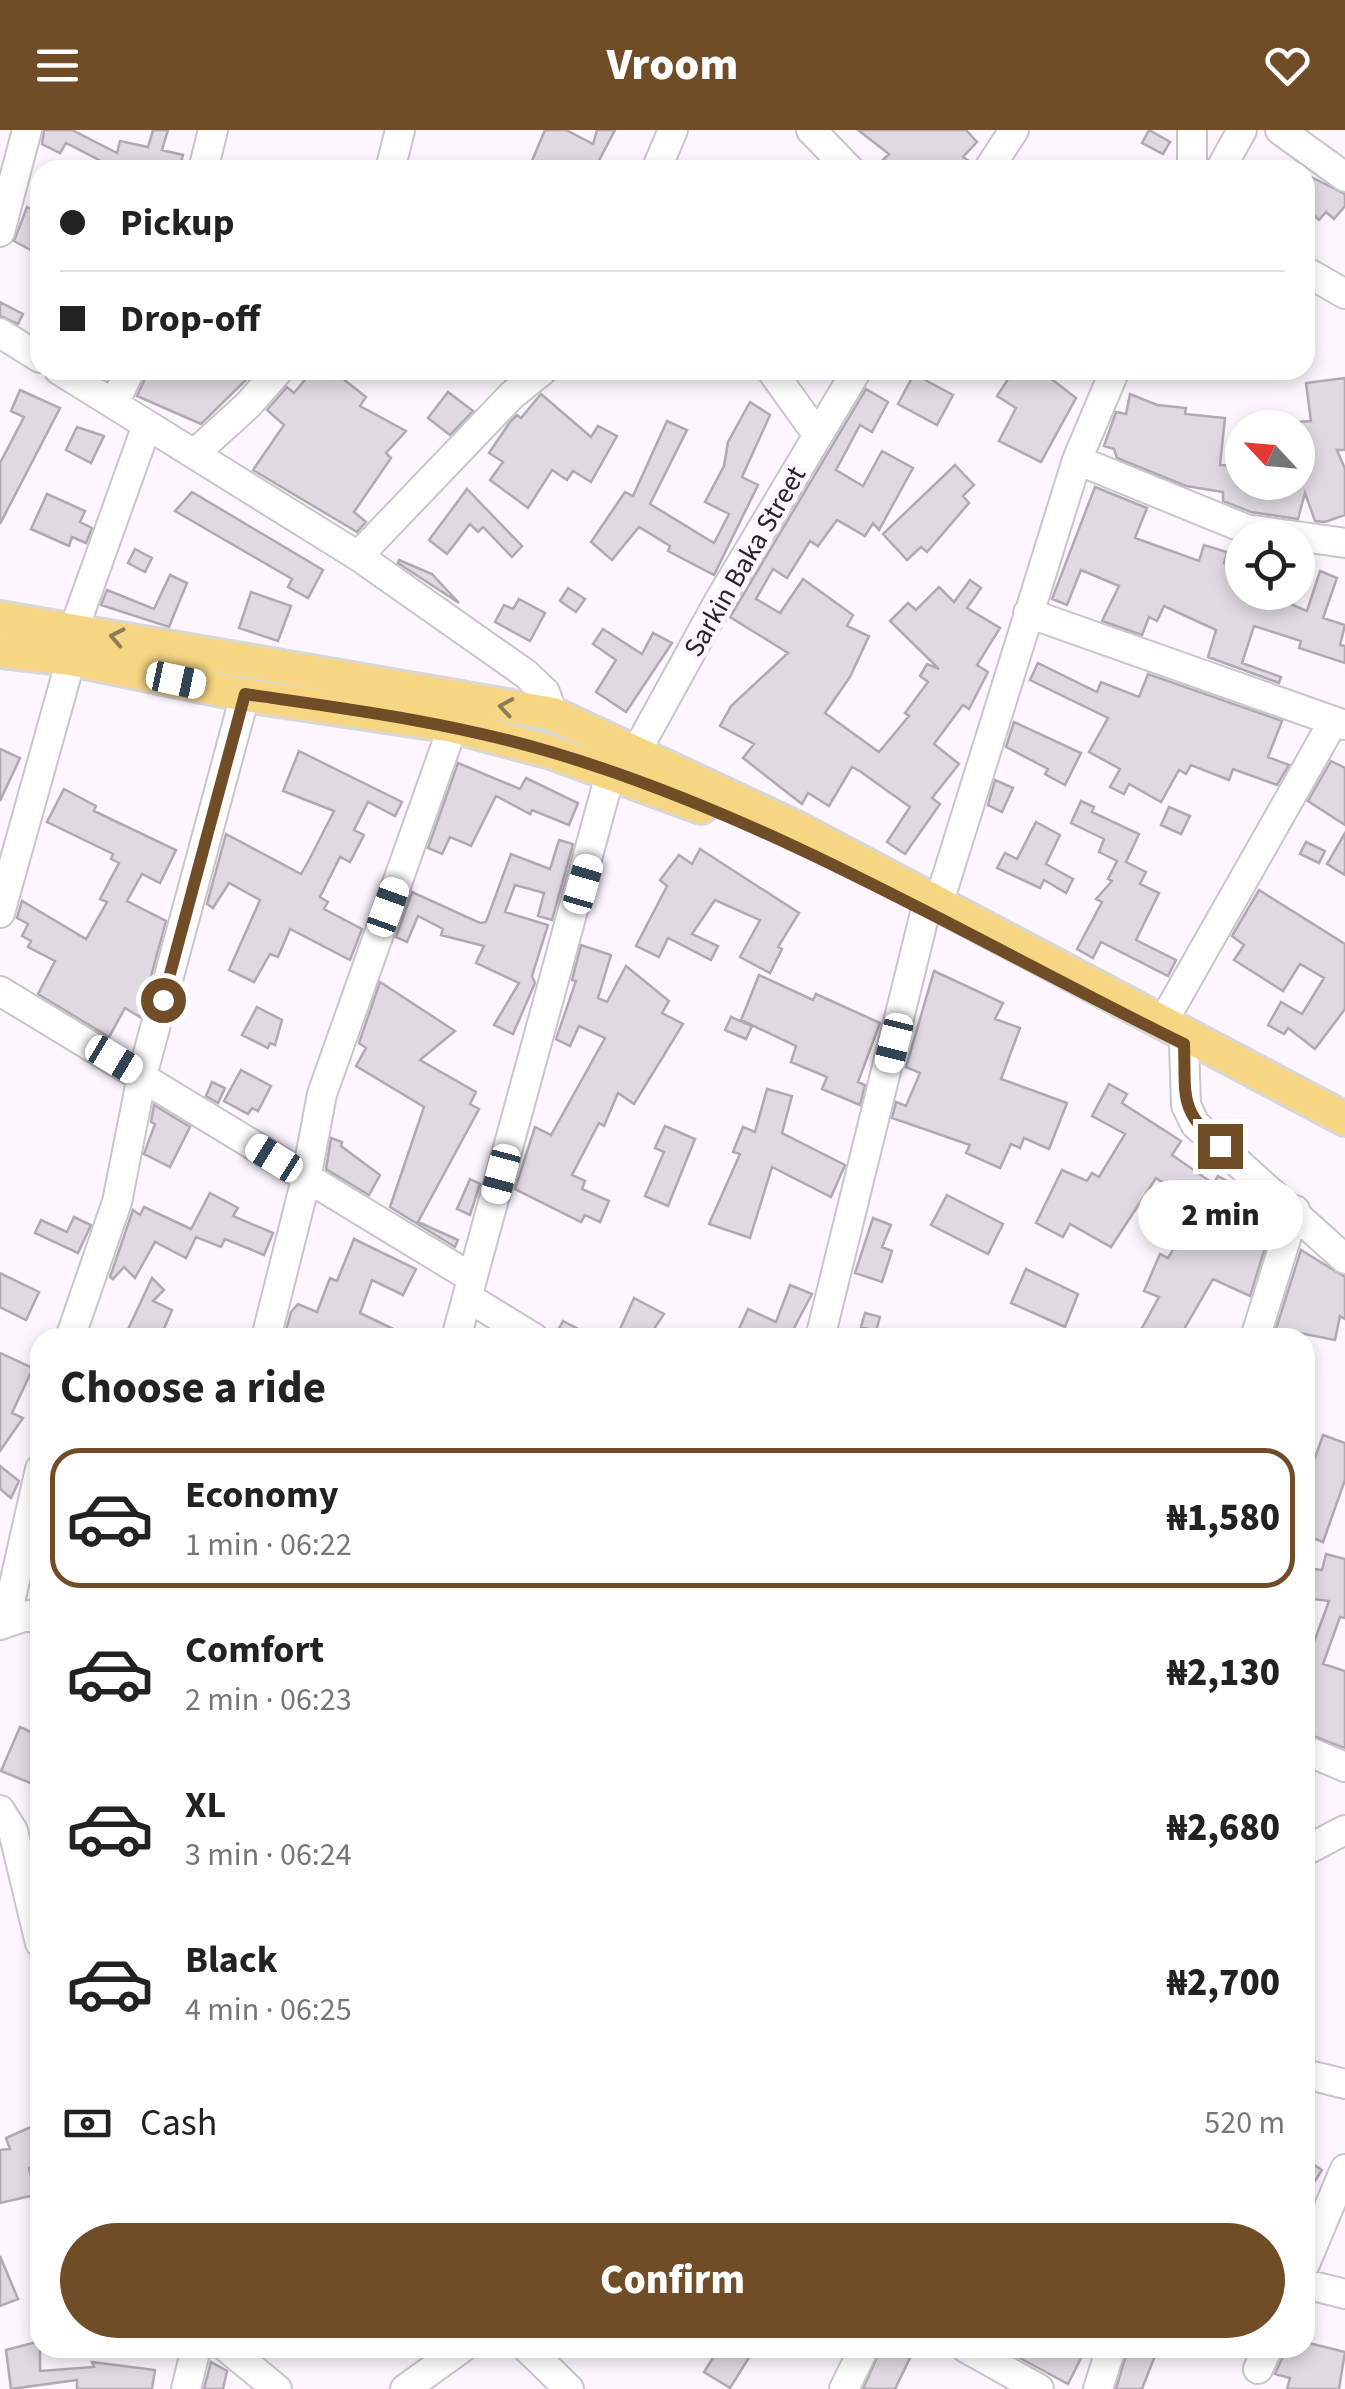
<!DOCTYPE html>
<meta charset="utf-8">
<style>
body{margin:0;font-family:"Source Sans 3",sans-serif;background:#f2f2f2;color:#222;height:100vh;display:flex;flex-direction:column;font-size:38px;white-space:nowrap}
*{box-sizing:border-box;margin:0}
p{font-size:32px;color:#767676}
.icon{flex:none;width:55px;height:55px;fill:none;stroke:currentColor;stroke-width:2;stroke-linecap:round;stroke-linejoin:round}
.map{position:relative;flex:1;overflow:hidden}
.details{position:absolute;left:30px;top:1198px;width:1285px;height:1030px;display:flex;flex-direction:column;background:#fff;border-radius:30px;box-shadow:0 5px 15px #0003}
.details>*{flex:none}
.guide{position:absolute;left:30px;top:30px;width:1285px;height:220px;border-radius:30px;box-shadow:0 5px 15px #0003;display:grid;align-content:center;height:220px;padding:0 30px;background:#fff}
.needle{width:65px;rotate:296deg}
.controls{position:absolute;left:1225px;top:280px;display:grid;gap:20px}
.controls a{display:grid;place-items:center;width:90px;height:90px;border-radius:50%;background:#fff;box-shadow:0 5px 15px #0003;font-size:50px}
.end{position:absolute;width:45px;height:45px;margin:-22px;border:12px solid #714d27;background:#fff;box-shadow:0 0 0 5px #fff}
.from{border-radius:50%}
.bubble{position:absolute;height:70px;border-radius:35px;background:#fff;box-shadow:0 5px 15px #0003;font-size:32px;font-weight:800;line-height:70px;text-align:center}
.car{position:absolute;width:30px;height:60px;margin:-30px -15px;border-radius:12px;box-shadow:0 0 8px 2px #0007;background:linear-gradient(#fff 24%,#345 0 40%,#fff 0 76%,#345 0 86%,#fff 0)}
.guide b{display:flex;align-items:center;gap:35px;height:95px;font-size:38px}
.guide b+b{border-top:2px solid #e0e0e0}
.guide i{width:25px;height:25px;background:#222}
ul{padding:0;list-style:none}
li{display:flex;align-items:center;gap:30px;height:140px;margin:0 20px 15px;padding:0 10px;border:5px solid transparent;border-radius:30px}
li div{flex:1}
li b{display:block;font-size:38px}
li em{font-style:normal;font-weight:800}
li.active{border-color:#714d27}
li>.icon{width:90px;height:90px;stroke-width:1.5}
h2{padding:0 30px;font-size:45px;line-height:120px}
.pay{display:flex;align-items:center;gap:25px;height:110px;padding:0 30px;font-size:38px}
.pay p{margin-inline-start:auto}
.cta{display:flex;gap:20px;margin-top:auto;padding:20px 30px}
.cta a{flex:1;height:115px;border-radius:60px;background:#714d27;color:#fff;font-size:40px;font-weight:800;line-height:115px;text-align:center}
header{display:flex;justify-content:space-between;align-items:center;height:130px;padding:0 30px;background:#714d27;color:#fff;font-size:45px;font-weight:800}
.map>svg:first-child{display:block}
.building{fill:#e0d9e2;stroke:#afa9b1;stroke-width:2.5}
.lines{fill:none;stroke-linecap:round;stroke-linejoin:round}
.minor-casing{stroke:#cac4cc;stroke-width:32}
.major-casing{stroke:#d8d7d8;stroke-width:38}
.minor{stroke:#fff;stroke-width:28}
.major{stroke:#f7d683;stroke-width:32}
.oneway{stroke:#8e7c54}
.route{stroke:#714d27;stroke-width:12}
.labels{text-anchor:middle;stroke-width:10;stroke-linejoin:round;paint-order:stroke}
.street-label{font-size:28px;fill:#252326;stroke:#fdf6ff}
</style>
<header><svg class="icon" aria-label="menu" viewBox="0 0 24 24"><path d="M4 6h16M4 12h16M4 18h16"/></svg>Vroom<svg class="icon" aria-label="heart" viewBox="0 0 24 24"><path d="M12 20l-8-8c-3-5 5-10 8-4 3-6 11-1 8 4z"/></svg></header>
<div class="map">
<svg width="1345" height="2259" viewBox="0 0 1345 2259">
<rect width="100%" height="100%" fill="#fdf6ff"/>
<path class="building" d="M 44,0 L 72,0 L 117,23 L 120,11 L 148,17 L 153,0 L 168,0 L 162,20 L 183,25 L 179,40 L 94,40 L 99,30 L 66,13 L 60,23 L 42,14 Z
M 545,0 L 566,0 L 593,14 L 597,0 L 615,0 L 594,40 L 528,40 Z
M 858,0 L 966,0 L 977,12 L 963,27 L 972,33 L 971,40 L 894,40 L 883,30 L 889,24 Z
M 1149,0 L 1170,12 L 1163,24 L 1142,13 Z
M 1305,44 L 1345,64 L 1345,76 L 1334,89 L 1326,82 L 1319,90 L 1306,78 L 1311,72 L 1305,67 Z
M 27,77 L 40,84 L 40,125 L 14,111 Z
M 0,172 L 23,184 L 18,194 L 0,186 Z
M 149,240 L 256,240 L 201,294 L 137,266 Z
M 313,240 L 323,240 L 334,249 L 337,244 L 366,267 L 360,276 L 406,301 L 386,323 L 391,328 L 354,382 L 366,392 L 357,402 L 253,340 L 284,295 L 267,280 L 287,257 L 294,263 Z
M 1014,240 L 1040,240 L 1076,268 L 1041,332 L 999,311 L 1016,278 L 997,266 Z
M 914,244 L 953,265 L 937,295 L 898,274 Z
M 1345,248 L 1345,320 L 1337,320 L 1345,339 L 1345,385 L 1325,392 L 1315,391 L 1305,363 L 1298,389 L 1251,382 L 1223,371 L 1223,362 L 1186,356 L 1117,328 L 1114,319 L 1104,316 L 1116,282 L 1126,284 L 1130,264 L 1157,275 L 1186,278 L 1185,284 L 1225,288 L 1220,335 L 1242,336 L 1242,352 L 1301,352 L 1298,292 L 1311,291 L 1306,253 Z
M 866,259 L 888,272 L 872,302 L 860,295 L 836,340 L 863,356 L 882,321 L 913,338 L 879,400 L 873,393 L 865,406 L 837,390 L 818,416 L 810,411 L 787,448 L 773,439 L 756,469 L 780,483 L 803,449 L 853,485 L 847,496 L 869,506 L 850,547 L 825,583 L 879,622 L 909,586 L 905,583 L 928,552 L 920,546 L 927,534 L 939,539 L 890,491 L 908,473 L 916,480 L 939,457 L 954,472 L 970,450 L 981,458 L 967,478 L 1000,498 L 977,535 L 988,542 L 969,579 L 963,575 L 934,614 L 959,634 L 932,668 L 940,674 L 905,724 L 887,712 L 910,677 L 861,642 L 852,637 L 829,676 L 808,663 L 802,674 L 743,628 L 754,614 L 720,596 L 731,576 L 788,523 L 730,487 Z
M 20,260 L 60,278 L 0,394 L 0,333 L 24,287 L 11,281 Z
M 448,262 L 473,281 L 450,305 L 428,288 Z
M 541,264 L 591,307 L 598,296 L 617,306 L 591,352 L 573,341 L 567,350 L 552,340 L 528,378 L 490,350 L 503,332 L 489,323 L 510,292 L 517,285 L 521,288 Z
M 750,272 L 770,285 L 742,347 L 758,355 L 714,445 L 668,421 L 670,416 L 639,397 L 612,430 L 591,412 L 625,362 L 633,366 L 667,291 L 687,300 L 650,374 L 714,413 L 729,384 L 705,372 L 724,336 L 728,312 Z
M 77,297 L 104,306 L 91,333 L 66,320 Z
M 955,335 L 974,355 L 963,366 L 969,373 L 927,422 L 921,417 L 907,430 L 883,404 Z
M 1095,357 L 1147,378 L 1135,408 L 1199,431 L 1204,415 L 1227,422 L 1224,433 L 1242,439 L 1242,462 L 1263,462 L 1307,481 L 1320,441 L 1337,448 L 1323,488 L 1345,495 L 1340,515 L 1345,516 L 1345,533 L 1299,518 L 1301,511 L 1254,496 L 1242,533 L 1281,547 L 1279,553 L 1208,527 L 1216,500 L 1164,476 L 1157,491 L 1149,487 L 1142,505 L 1102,491 L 1119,456 L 1081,440 L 1067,475 L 1052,469 Z
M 467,359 L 522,416 L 512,427 L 483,397 L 478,402 L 470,394 L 447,424 L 429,410 Z
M 192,362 L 323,440 L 308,468 L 288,457 L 292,449 L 175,381 Z
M 47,364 L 85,381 L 80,392 L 92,398 L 86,413 L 72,407 L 69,416 L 31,399 Z
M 135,419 L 152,428 L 145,442 L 128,433 Z
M 399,430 L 432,444 L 459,473 L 398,433 Z
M 170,445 L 187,453 L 169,497 L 101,475 L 107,460 L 154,479 Z
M 568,458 L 585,469 L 576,482 L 560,471 Z
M 251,462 L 291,476 L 278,511 L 239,498 Z
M 519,469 L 545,483 L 530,511 L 495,492 L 504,475 L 513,479 Z
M 603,499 L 642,524 L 653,503 L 672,513 L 626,582 L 596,562 L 616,530 L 593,514 Z
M 1038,533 L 1097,562 L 1101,552 L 1139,567 L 1148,544 L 1282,591 L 1268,627 L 1289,635 L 1277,655 L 1233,639 L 1229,650 L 1191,635 L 1186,644 L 1179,640 L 1161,672 L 1129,654 L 1124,664 L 1110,657 L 1120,639 L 1089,622 L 1108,588 L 1030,550 Z
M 1014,592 L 1081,623 L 1065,655 L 1045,644 L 1048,639 L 1006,617 Z
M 0,619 L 20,628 L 0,671 Z
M 299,621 L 402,672 L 395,686 L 368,672 L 354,700 L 364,705 L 350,732 L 340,727 L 320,767 L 328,772 L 324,779 L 362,799 L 350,830 L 290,799 L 278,827 L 270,824 L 254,852 L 229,840 L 260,770 L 229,753 L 213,778 L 207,774 L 226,704 L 301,744 L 309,730 L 334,681 L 283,661 Z
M 1331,631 L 1345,638 L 1345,695 L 1308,671 Z
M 458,633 L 520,659 L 526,648 L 578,673 L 569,695 L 532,680 L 530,684 L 496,666 L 471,716 L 450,707 L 442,724 L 428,718 Z
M 995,650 L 1013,658 L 1002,682 L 988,675 Z
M 64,659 L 96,676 L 94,681 L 176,720 L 160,753 L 142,744 L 127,771 L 166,791 L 140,887 L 125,878 L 109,907 L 38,864 L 55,831 L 28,817 L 31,811 L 22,806 L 28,794 L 17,788 L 22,771 L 86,809 L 107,772 L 100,769 L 119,733 L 111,729 L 113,724 L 47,692 Z
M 1081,671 L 1094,677 L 1092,682 L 1139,704 L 1126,732 L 1146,742 L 1140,754 L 1159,763 L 1136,810 L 1176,830 L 1168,846 L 1101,812 L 1093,828 L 1077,819 L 1102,772 L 1096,769 L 1112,751 L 1108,749 L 1117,731 L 1099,722 L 1104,709 L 1071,693 Z
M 1169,677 L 1190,686 L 1181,704 L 1161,695 Z
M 1036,692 L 1060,705 L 1046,734 L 1073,749 L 1066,763 L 1044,750 L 1040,758 L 997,738 L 1005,723 L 1017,729 Z
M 1345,703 L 1345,745 L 1327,734 Z
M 559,710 L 573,714 L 552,790 L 538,786 L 544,763 L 515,755 L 505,782 L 548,795 L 532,846 L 535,853 L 513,904 L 494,895 L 519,853 L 476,833 L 484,816 L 441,805 L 443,799 L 418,786 L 407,812 L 396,807 L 412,762 L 480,793 L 486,792 L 511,724 L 550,739 Z
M 1306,712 L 1325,721 L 1319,733 L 1300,724 Z
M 700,719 L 799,783 L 778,817 L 782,819 L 770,843 L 740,827 L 760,790 L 715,770 L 692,804 L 718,816 L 711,830 L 668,808 L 659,827 L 636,816 L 667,756 L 660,750 L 679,725 L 692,734 Z
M 1259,760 L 1345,814 L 1345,879 L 1315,919 L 1288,898 L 1284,904 L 1268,895 L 1281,872 L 1302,884 L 1324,848 L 1300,834 L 1283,861 L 1234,830 L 1244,815 L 1232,806 Z
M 581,815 L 611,825 L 598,868 L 607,872 L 626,836 L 669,871 L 662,883 L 683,894 L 634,974 L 618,963 L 604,996 L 599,993 L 572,1045 L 585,1051 L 582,1059 L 609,1071 L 600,1092 L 585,1085 L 581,1092 L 515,1059 L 535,997 L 551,1005 L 605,908 L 579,896 L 570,916 L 556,909 L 576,851 L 572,850 Z
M 934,841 L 1003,873 L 995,889 L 1020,898 L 1001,949 L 1067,973 L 1049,1019 L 1024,1008 L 1020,1018 L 1011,1014 L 1000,1038 L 966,1023 L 970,1015 L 892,988 L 896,972 L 906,976 L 920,943 L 906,937 Z
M 759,845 L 813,870 L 816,864 L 880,893 L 858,952 L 865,955 L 860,975 L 822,959 L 827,947 L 791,932 L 796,916 L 741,890 Z
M 380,852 L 455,901 L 420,930 L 476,962 L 470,974 L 479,979 L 418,1092 L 458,1110 L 455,1117 L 390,1077 L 424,977 L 356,936 L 366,918 L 359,913 Z
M 257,877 L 282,890 L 275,915 L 270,913 L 268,918 L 242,905 Z
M 731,887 L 752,896 L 746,909 L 725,900 Z
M 241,940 L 271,956 L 258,981 L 252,978 L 248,984 L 224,971 Z
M 212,952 L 225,958 L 218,973 L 206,966 Z
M 1109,954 L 1127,964 L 1122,973 L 1181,1011 L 1172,1025 L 1211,1052 L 1187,1086 L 1175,1077 L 1183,1067 L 1156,1048 L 1111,1117 L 1070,1094 L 1063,1107 L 1036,1093 L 1062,1040 L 1087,1051 L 1092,1043 L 1099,1047 L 1125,1004 L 1092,986 Z
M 767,959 L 792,966 L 782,1003 L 845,1035 L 831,1067 L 772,1037 L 750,1108 L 709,1094 L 740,1024 L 733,1022 L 743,997 L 755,1002 Z
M 154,975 L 190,997 L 170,1037 L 144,1024 L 155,994 L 151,992 Z
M 665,996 L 695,1009 L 668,1076 L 645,1066 L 664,1022 L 655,1018 Z
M 331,1008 L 342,1012 L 341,1016 L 380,1045 L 369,1065 L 326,1039 Z
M 1218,1046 L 1240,1058 L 1232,1072 L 1210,1060 Z
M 470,1049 L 480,1054 L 470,1085 L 457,1079 Z
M 210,1063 L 238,1078 L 233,1086 L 273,1103 L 264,1125 L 225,1109 L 221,1117 L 196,1107 L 186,1128 L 155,1112 L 135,1148 L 124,1137 L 113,1149 L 110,1147 L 133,1080 L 140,1085 L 144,1077 L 191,1099 Z
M 947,1065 L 1003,1094 L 988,1124 L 931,1095 Z
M 1250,1073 L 1274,1089 L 1250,1166 L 1213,1149 L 1179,1208 L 1159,1208 L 1142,1198 L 1159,1167 L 1144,1161 L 1160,1124 L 1168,1128 L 1192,1088 L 1228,1111 Z
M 74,1087 L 91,1095 L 78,1123 L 35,1103 L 41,1090 L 67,1102 Z
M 873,1088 L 891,1095 L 882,1117 L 892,1121 L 882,1152 L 855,1143 Z
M 354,1109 L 416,1139 L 403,1165 L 372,1150 L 360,1183 L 412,1208 L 284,1208 L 291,1182 L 298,1174 L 317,1182 L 330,1148 L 337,1151 Z
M 1301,1120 L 1345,1147 L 1345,1189 L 1340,1186 L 1335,1210 L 1300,1203 L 1290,1208 L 1275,1202 Z
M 1026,1139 L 1078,1164 L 1065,1197 L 1011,1173 Z
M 0,1143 L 39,1162 L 26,1190 L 0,1177 Z
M 152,1148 L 164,1160 L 153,1171 L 172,1180 L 160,1208 L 124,1208 Z
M 790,1155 L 812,1164 L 793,1200 L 803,1208 L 735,1208 L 748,1179 L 776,1192 Z
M 634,1168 L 664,1184 L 648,1208 L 616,1208 Z
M 865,1183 L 880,1187 L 876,1201 L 861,1197 Z
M 563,1191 L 596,1208 L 554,1208 Z
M 0,1223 L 33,1238 L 12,1283 L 23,1288 L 0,1321 Z
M 1323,1305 L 1345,1313 L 1345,1350 L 1323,1412 L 1305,1405 L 1305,1356 Z
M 0,1336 L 19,1351 L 11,1368 L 0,1359 Z
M 1326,1424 L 1345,1429 L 1345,1488 L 1340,1487 L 1323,1534 L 1345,1541 L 1345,1618 L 1305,1603 L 1305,1522 L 1310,1523 L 1329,1471 L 1305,1468 L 1305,1438 L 1322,1440 Z
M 20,1597 L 40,1606 L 40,1657 L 1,1641 Z
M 40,1993 L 40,2032 L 29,2038 L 35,2065 L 0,2073 L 0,2020 L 10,2019 L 6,2008 Z
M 1305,2029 L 1322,2040 L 1305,2066 Z
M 0,2126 L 18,2169 L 0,2176 Z
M 40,2211 L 40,2241 L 94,2237 L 92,2232 L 155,2240 L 152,2259 L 77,2259 L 77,2250 L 11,2259 L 6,2220 Z
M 1305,2212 L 1345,2222 L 1339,2259 L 1287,2259 L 1290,2248 L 1275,2244 L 1284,2224 L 1292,2226 L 1294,2218 L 1305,2218 Z
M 719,2218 L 755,2218 L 730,2258 L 704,2242 Z
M 881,2218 L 910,2228 L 895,2259 L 863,2259 Z
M 1008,2218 L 1086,2218 L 1068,2254 L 1007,2221 Z
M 1128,2218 L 1158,2218 L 1142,2259 L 1116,2259 Z
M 211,2232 L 227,2241 L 223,2259 L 204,2259 Z"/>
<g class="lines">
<g class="minor-casing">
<path id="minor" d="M 811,0 L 850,40
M 1192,0 L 1192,40
M 1280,0 L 1345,47
M 203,40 L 213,0
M 390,40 L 400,0
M 656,40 L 673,0
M 988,40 L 1014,0
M 1220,40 L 1242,0
M 0,102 L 27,0
M 1305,141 L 1345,164
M 0,203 L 40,228
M 59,240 L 358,426 L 526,544 L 545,562 L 553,584
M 771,240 L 817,304
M 114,274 L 130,240
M 194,324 L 248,275 L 279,240
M 1077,330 L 1246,399 L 1345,413
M 358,426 L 512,265 L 543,240
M 1028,483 L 1345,595
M 74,499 L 147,295
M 635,624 L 719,471 L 857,240
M 939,772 L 1077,330 L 1115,240
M 0,783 L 71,529
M 0,861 L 472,1148
M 1164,890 L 1333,592
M 1184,914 L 1186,975 L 1195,994 L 1345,1129
M 467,1167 L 534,1208
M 70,1208 L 117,1072 L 142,946 L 245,565
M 266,1208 L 306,1049 L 322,964 L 453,596
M 456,1208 L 611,641
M 820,1208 L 925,783
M 1255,1208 L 1295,1080
M 6,1490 L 40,1339
M 0,1495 L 29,1485 L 40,1490
M 1305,1620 L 1345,1637
M 0,1680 L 13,1701 L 40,1813
M 1305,1721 L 1345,1700
M 1305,1944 L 1345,1954
M 1305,2134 L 1345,2039
M 1305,2154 L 1345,2164
M 227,2218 L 277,2259
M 527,2218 L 569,2259
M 966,2218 L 1039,2259
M 1258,2239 L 1268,2218
M 186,2259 L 196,2218
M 405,2259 L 462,2218
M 844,2259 L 864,2218
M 1098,2259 L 1111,2218"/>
</g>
<g class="major-casing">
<path id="major" d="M 0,488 L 553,584 L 798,699 L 1345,989
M 0,521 L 71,529 L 245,565 L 453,596 L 551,622 L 701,677"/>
</g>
<use href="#minor" class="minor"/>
<use href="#major" class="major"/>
</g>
<defs><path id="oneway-chevron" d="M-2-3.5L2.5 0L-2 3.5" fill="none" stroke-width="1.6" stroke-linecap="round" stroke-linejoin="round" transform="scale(2.5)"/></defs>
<g class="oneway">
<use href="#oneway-chevron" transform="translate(117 507) rotate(-169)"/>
<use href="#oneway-chevron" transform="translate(506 577) rotate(-171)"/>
</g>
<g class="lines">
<path class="route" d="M 163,870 L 245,564 C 348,579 450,592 551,622 C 774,688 976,812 1184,914 C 1186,966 1178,980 1220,1016"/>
</g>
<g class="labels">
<g class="street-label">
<text transform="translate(744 431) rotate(-60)" y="10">Sarkin Baka Street</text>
</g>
</g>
</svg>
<div class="controls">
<a><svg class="needle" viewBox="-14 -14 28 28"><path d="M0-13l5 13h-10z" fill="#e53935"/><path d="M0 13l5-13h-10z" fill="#767676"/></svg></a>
<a><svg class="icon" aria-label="locate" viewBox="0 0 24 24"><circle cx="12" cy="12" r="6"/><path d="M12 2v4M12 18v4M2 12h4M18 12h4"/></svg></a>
</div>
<i class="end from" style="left:163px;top:870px"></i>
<i class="end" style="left:1220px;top:1016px"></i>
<div class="bubble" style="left:1138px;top:1050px;width:165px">2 min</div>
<i class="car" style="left:176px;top:550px;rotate:102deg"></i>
<i class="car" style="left:583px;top:754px;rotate:16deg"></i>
<i class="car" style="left:388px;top:777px;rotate:20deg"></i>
<i class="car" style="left:894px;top:913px;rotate:194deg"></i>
<i class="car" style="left:114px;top:929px;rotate:121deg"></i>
<i class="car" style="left:274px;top:1028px;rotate:302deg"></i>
<i class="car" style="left:501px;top:1044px;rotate:195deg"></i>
<div class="guide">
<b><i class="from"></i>Pickup</b>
<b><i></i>Drop-off</b>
</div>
<section class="details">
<h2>Choose a ride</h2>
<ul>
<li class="active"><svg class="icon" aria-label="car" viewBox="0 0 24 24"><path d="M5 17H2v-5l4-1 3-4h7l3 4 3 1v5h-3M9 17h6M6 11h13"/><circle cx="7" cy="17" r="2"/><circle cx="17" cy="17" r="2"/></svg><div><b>Economy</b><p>1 min · 06:22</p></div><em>₦1,580</em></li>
<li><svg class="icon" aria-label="car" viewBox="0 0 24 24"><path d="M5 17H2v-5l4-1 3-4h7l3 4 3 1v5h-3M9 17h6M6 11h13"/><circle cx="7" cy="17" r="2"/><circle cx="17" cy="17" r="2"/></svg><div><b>Comfort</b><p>2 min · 06:23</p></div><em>₦2,130</em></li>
<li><svg class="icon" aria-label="car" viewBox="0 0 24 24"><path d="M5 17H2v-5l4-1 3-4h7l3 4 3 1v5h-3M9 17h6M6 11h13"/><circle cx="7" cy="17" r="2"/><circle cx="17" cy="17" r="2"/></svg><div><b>XL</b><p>3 min · 06:24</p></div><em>₦2,680</em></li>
<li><svg class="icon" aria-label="car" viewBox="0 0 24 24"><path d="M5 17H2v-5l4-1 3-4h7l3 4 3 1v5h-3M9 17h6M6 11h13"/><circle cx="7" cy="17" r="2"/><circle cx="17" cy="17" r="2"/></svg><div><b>Black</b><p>4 min · 06:25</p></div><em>₦2,700</em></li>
</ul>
<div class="pay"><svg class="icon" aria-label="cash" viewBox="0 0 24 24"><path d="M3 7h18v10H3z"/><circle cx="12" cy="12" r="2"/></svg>Cash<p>520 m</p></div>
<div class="cta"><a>Confirm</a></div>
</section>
</div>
